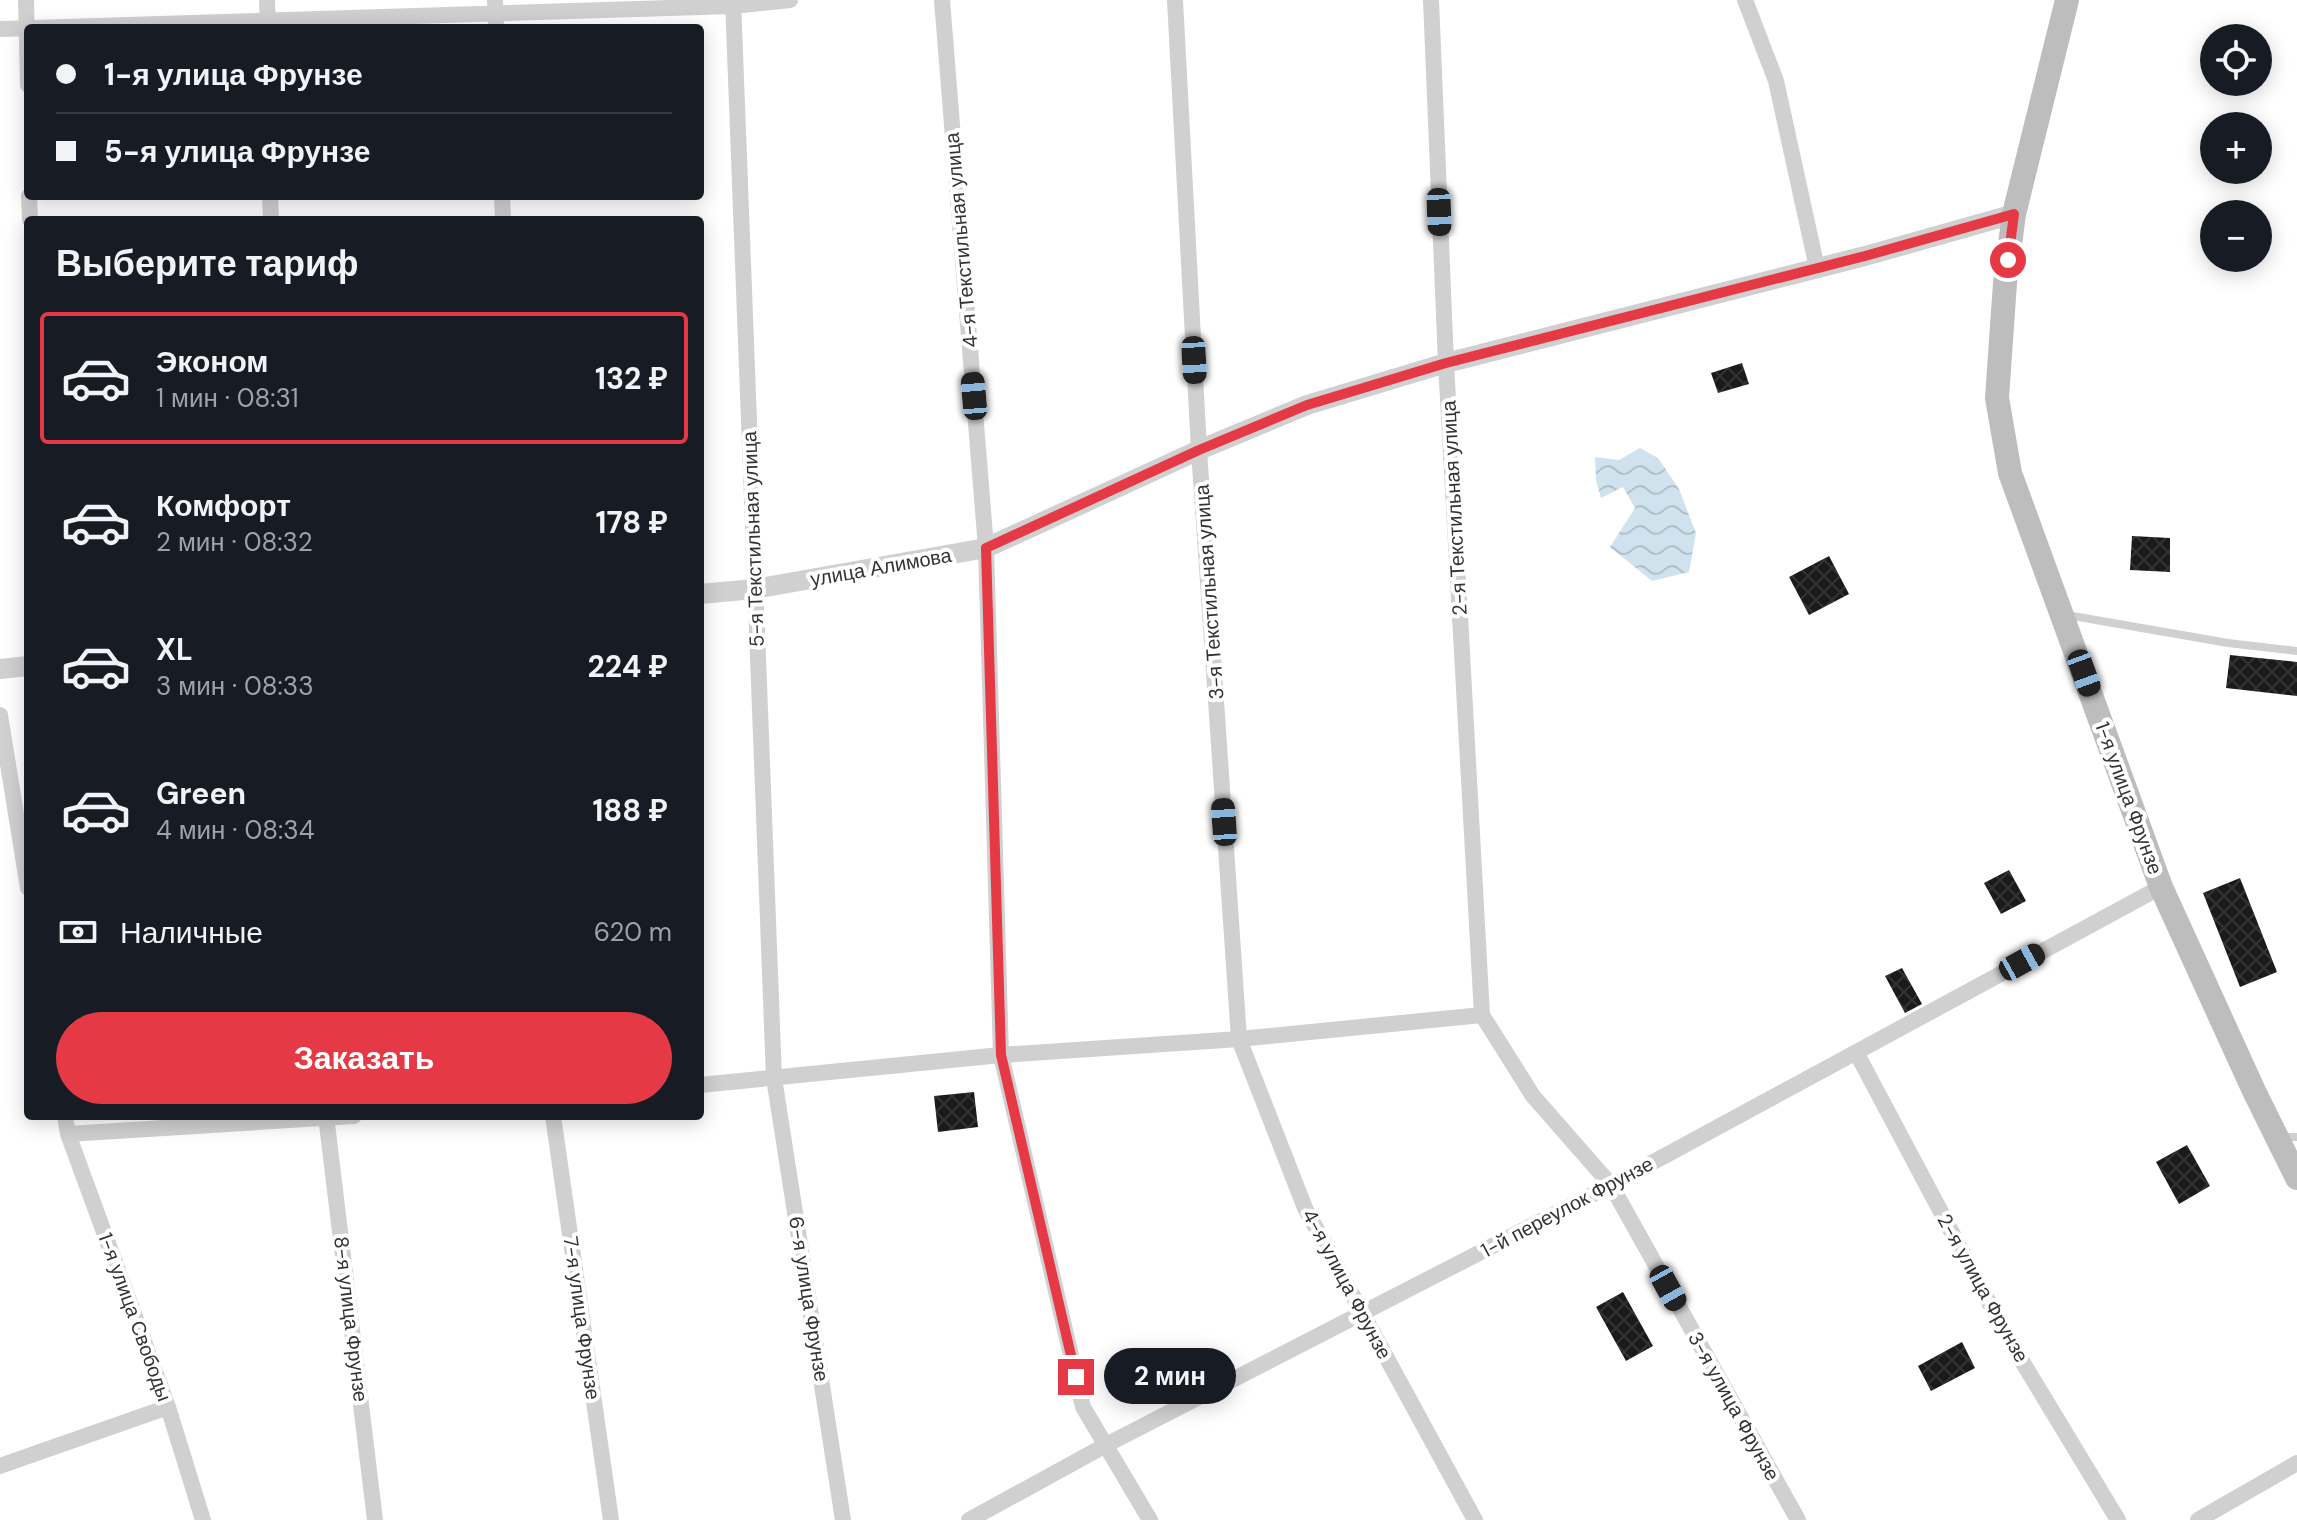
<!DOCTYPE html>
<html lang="ru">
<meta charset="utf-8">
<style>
body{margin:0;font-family:"DM Sans",sans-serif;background:#20242c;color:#f1f3f6;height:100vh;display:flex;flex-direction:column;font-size:30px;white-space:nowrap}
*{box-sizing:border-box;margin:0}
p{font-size:26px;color:#9ea1a6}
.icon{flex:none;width:44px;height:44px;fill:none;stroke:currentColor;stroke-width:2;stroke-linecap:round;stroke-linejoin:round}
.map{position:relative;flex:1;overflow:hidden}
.sheet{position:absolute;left:24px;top:216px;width:680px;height:904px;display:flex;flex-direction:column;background:#171b24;border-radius:8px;box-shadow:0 4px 20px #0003}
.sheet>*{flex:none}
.banner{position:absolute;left:24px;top:24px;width:680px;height:176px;border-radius:8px;box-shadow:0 4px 20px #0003;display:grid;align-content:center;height:176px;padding:0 32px;background:#171b24}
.tools{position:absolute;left:2200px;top:24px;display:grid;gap:16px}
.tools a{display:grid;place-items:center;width:72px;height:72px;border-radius:50%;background:#171b24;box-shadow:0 4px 20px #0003;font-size:40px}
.end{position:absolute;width:36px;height:36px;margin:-18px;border:10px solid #e63946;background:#fff;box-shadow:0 0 0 4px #fff}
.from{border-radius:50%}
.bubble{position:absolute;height:56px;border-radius:28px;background:#171b24;box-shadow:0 4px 20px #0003;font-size:26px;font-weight:700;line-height:56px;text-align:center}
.car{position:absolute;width:24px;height:48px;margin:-24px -12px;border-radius:10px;box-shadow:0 0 6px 2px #0007;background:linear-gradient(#222 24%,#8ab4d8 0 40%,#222 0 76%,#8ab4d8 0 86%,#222 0)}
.banner b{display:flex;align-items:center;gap:28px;height:76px;font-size:30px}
.banner b+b{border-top:2px solid #363941}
.banner i{width:20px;height:20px;background:#f1f3f6}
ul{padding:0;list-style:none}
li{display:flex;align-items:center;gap:24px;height:132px;margin:0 16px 12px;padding:0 16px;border:4px solid transparent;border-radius:8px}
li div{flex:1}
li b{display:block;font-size:30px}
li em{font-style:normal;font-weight:700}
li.active{border-color:#e63946}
li>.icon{width:72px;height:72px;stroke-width:1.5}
h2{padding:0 32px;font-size:36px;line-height:96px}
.pay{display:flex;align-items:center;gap:20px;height:88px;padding:0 32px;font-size:30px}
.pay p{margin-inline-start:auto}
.cta{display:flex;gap:16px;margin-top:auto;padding:16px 32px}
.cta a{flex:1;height:92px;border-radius:48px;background:#e63946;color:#fff;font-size:32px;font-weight:700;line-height:92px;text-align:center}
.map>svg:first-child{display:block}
.water{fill:url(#water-waves)}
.building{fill:url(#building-cross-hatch)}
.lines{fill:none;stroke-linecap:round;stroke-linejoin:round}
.service{stroke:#d0d0d0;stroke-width:8}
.minor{stroke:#d0d0d0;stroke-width:16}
.tertiary{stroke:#d0d0d0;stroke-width:20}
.secondary{stroke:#bdbdbd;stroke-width:24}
.route{stroke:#e63946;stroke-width:10}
.labels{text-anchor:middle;stroke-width:8;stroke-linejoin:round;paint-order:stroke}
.street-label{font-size:20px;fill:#333;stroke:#fff}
</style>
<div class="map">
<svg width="2297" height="1520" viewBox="0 0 2297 1520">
<defs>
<pattern id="water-waves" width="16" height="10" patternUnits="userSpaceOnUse" patternTransform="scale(2)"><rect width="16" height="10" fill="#cfe2ee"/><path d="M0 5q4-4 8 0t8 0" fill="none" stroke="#b2c2cd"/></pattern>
<pattern id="building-cross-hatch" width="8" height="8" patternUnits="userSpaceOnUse" patternTransform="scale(2)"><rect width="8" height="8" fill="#1a1a1a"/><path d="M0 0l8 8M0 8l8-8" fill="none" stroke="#333"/></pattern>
</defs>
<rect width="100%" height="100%" fill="#fff"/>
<path class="water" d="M 1640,448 L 1658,458 L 1679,489 L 1696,533 L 1689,572 L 1652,581 L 1610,547 L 1635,508 L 1623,487 L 1601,498 L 1596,480 L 1595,457 L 1619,460 Z"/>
<path class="building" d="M 1742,363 L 1749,384 L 1718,393 L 1711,373 Z
M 2132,536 L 2170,538 L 2170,572 L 2130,570 Z
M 1829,556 L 1849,594 L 1809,615 L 1789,577 Z
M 2230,655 L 2297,662 L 2297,696 L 2226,688 Z
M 2009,870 L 2026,901 L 2001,914 L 1984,883 Z
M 2240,878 L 2277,972 L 2240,987 L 2203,893 Z
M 1902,968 L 1922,1004 L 1905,1013 L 1885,976 Z
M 974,1092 L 978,1127 L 938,1132 L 934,1096 Z
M 2187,1145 L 2210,1186 L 2179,1204 L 2156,1162 Z
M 1623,1292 L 1653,1346 L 1626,1361 L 1596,1307 Z
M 1962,1342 L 1975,1368 L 1931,1391 L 1918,1366 Z"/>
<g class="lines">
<path class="service" d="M 2067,615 L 2228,643 L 2297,651
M 2282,1137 L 2297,1137"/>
<path class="minor" d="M 26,0 L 28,85
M 267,0 L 268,28
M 495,0 L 496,28
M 733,0 L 774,1078 L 843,1520
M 942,0 L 986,548 L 1001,1055 L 1083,1407 L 1150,1520
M 1175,0 L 1199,450 L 1239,1039 L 1305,1208 L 1475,1520
M 1431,0 L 1446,363 L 1482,1015 L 1533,1096 L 1611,1185 L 1798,1520
M 1745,0 L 1776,81 L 1817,268
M 0,29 L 733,6 L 790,0
M 29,196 L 30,220
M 270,196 L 271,220
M 502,196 L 503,220
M 0,715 L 28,888
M 1856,1052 L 2008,1338 L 2118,1520
M 700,1085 L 1001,1055 L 1239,1039 L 1482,1015
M 65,1116 L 68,1134 L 168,1407 L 203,1520
M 326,1116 L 375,1520
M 553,1116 L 611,1520
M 68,1134 L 354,1116
M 0,1466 L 168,1407
M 969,1520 L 1106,1445 L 1611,1185 L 2161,887
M 2198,1520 L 2297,1463"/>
<path class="tertiary" d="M 700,594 L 754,589 L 986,548 L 1199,450 L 1307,405 L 1446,363 L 1865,256 L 2014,214
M 0,669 L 28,666"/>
<path class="secondary" d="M 2067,0 L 2014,214 L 2005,283 L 1997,398 L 2010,473 L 2161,887 L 2254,1091 L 2297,1178"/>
</g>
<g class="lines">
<path class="route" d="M 1076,1377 L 1001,1055 L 986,548 L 1199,450 L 1307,405 L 1446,363 L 1865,256 L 2014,214 L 2008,260"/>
</g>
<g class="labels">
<g class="street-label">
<text transform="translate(961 240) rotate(-95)" y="7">4-я Текстильная улица</text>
<text transform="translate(1454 508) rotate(-93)" y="7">2-я Текстильная улица</text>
<text transform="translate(753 539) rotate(-92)" y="7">5-я Текстильная улица</text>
<text transform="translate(881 567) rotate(-10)" y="7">улица Алимова</text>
<text transform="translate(1209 592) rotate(-94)" y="7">3-я Текстильная улица</text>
<text transform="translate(2129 798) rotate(70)" y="7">1-я улица Фрунзе</text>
<text transform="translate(1567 1207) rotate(-28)" y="7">1-й переулок Фрунзе</text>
<text transform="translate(1347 1284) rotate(62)" y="7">4-я улица Фрунзе</text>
<text transform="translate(1983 1288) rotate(61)" y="7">2-я улица Фрунзе</text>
<text transform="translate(809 1299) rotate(81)" y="7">6-я улица Фрунзе</text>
<text transform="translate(135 1317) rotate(70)" y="7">1-я улица Свободы</text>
<text transform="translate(582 1318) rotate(82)" y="7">7-я улица Фрунзе</text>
<text transform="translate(351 1319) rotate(83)" y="7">8-я улица Фрунзе</text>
<text transform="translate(1734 1406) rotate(61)" y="7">3-я улица Фрунзе</text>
</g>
</g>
</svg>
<div class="tools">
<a><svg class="icon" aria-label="locate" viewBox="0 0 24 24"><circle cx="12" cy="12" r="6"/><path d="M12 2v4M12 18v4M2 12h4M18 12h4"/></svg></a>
<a>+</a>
<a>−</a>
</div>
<i class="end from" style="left:2008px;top:260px"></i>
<i class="end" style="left:1076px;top:1377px"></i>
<div class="bubble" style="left:1104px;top:1348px;width:132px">2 мин</div>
<i class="car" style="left:1439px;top:212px;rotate:178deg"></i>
<i class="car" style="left:1194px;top:360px;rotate:177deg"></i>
<i class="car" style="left:974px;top:396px;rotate:355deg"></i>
<i class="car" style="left:2084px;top:673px;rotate:160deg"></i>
<i class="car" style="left:1224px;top:822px;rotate:356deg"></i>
<i class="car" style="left:2022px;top:962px;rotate:61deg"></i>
<i class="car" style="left:1668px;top:1288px;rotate:151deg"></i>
<div class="banner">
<b><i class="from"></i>1-я улица Фрунзе</b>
<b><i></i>5-я улица Фрунзе</b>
</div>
<section class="sheet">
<h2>Выберите тариф</h2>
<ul>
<li class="active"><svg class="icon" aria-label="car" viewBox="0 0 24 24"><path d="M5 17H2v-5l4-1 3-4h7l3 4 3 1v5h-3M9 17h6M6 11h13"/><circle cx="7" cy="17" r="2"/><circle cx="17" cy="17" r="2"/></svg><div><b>Эконом</b><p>1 мин · 08:31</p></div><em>132 ₽</em></li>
<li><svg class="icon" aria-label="car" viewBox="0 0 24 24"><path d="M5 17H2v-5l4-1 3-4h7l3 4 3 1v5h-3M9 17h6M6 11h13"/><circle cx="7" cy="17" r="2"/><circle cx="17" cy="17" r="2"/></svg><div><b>Комфорт</b><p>2 мин · 08:32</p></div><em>178 ₽</em></li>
<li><svg class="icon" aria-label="car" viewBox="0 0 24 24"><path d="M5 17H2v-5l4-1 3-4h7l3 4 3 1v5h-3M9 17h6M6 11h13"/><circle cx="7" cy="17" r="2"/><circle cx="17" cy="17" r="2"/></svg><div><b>XL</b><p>3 мин · 08:33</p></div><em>224 ₽</em></li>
<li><svg class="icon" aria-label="car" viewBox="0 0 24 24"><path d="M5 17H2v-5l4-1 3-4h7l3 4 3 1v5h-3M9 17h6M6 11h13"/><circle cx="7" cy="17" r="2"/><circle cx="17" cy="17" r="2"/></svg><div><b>Green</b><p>4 мин · 08:34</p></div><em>188 ₽</em></li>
</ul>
<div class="pay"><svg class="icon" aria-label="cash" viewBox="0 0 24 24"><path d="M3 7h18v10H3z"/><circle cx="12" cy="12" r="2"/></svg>Наличные<p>620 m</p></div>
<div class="cta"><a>Заказать</a></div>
</section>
</div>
